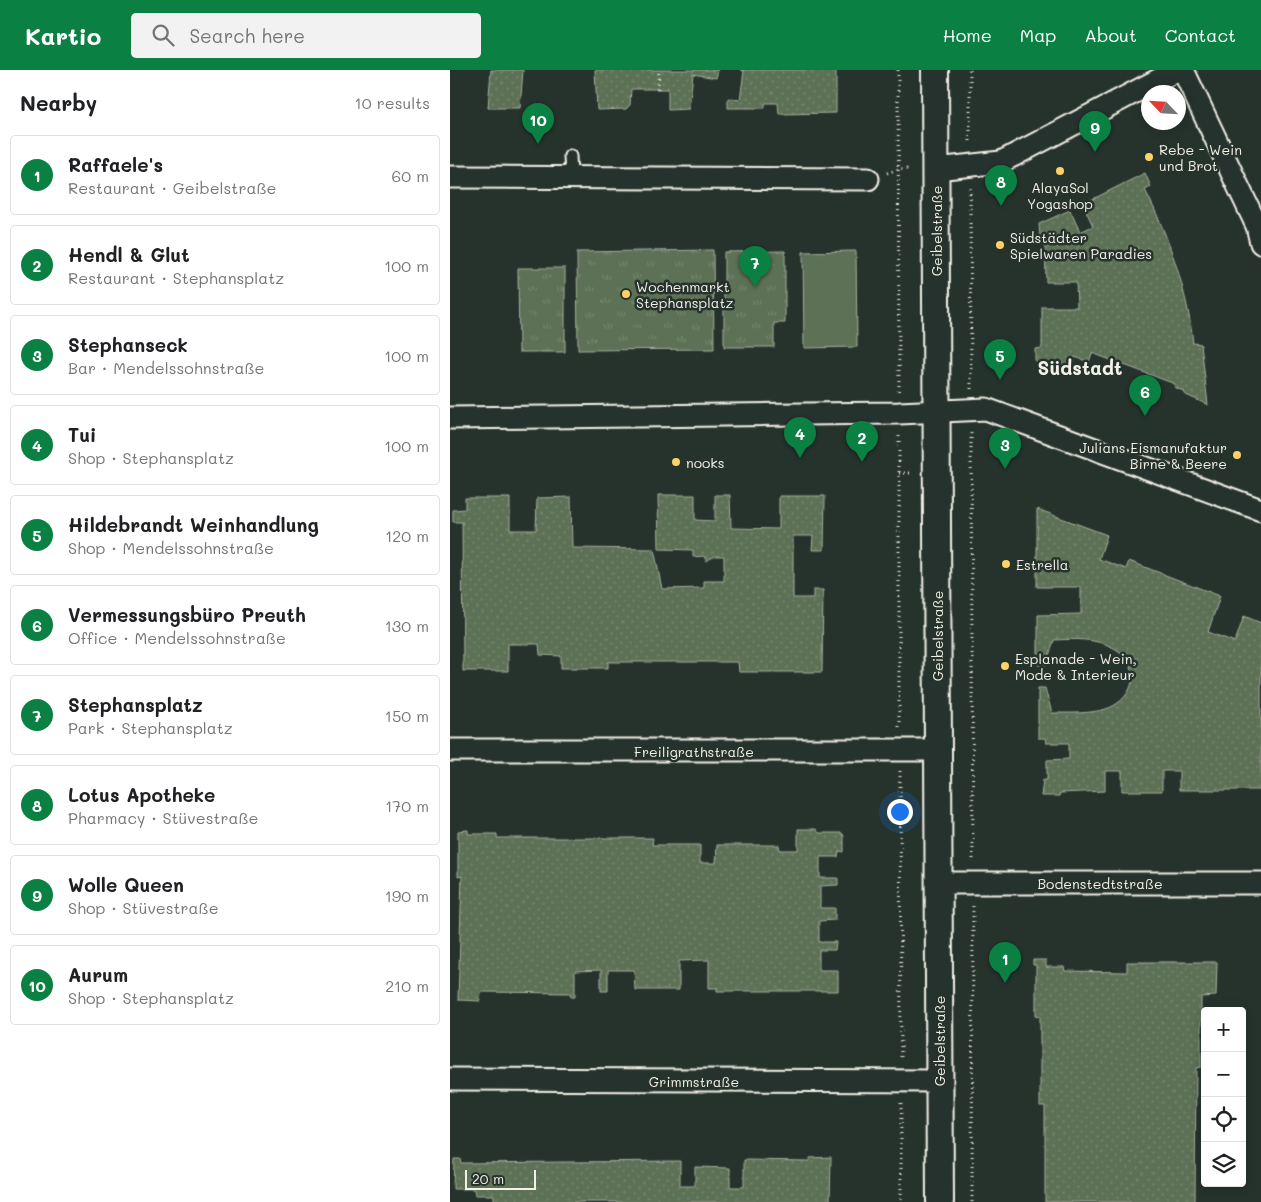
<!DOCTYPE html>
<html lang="en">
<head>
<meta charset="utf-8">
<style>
  :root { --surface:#fff; --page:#f2f2f2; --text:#202124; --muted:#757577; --line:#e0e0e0; --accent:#0b8043 }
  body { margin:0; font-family:Mali,sans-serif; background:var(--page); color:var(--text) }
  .controls { position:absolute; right:15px; bottom:15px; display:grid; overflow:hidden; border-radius:5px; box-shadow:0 2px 12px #0003 }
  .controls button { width:45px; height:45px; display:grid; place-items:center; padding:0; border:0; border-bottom:1px solid var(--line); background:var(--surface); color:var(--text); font:25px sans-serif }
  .compass { position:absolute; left:691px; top:15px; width:45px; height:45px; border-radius:50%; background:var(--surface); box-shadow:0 2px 12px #0003; rotate:295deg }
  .scale { position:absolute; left:15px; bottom:12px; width:71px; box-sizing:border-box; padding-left:5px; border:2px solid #f4f1e8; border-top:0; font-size:14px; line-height:18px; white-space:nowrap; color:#f4f1e8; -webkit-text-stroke:4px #26332d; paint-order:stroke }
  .you { position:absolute; left:449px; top:741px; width:18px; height:18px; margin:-12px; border:4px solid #fff; border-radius:50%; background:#1a73e8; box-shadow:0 0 0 8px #1a73e833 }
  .badge { display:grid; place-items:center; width:32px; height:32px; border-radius:50%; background:var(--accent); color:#fff; font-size:16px; font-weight:700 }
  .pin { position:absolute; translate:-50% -41px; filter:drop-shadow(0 1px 2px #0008) }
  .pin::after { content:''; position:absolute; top:26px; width:18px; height:15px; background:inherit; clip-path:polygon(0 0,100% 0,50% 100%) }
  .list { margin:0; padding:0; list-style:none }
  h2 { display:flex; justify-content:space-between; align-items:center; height:65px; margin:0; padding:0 20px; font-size:21px }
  h2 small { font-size:16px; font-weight:400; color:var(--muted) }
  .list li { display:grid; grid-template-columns:32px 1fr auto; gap:15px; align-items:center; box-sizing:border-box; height:80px; margin:0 10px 10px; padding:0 10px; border:1px solid var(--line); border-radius:5px }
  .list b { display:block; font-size:19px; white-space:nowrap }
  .list p { margin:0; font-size:16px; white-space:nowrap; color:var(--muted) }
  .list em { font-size:16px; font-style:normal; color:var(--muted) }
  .icon { flex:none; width:28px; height:28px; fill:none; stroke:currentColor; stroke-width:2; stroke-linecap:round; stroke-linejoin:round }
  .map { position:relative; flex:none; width:811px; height:1132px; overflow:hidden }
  header { display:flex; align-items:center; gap:30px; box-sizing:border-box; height:70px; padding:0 25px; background:var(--accent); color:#fff }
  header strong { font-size:24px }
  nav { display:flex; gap:28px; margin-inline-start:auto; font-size:18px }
  .search { width:350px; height:45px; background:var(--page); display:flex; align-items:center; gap:12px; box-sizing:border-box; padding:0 18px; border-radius:5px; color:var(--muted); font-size:19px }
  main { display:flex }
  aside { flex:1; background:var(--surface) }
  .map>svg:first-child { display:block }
</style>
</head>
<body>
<header>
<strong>Kartio</strong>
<div class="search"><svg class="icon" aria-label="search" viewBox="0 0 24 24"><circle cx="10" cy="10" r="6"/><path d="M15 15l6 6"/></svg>Search here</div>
<nav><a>Home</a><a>Map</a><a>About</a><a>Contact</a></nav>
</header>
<main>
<aside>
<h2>Nearby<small>10 results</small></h2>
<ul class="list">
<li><span class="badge">1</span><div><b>Raffaele's</b><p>Restaurant · Geibelstraße</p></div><em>60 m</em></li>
<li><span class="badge">2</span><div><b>Hendl &amp; Glut</b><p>Restaurant · Stephansplatz</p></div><em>100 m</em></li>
<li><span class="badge">3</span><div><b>Stephanseck</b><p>Bar · Mendelssohnstraße</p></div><em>100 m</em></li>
<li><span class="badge">4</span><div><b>Tui</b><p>Shop · Stephansplatz</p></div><em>100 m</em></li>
<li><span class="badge">5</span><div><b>Hildebrandt Weinhandlung</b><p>Shop · Mendelssohnstraße</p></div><em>120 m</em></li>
<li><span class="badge">6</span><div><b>Vermessungsbüro Preuth</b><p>Office · Mendelssohnstraße</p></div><em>130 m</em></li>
<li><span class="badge">7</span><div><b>Stephansplatz</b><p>Park · Stephansplatz</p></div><em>150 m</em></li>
<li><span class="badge">8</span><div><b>Lotus Apotheke</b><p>Pharmacy · Stüvestraße</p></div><em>170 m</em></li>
<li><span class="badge">9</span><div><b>Wolle Queen</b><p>Shop · Stüvestraße</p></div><em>190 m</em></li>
<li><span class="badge">10</span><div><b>Aurum</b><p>Shop · Stephansplatz</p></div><em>210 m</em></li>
</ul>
</aside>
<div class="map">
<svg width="811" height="1132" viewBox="0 0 811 1132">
  <defs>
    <pattern id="grass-tufts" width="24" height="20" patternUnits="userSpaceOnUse" patternTransform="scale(1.25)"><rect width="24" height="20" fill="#5c7155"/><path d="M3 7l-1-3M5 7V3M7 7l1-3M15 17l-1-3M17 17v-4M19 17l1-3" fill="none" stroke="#74866d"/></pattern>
    <pattern id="garden-dots" width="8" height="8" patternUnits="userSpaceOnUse" patternTransform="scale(1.25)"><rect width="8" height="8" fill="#5c7155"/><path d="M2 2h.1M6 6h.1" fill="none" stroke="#74866d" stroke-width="1.8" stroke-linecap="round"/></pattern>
  </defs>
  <rect width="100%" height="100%" fill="#26332d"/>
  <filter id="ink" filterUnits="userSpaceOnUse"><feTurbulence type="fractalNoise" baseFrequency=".02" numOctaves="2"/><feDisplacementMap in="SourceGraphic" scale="10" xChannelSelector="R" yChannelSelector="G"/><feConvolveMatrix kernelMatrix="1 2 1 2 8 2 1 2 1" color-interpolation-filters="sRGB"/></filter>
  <g filter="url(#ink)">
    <path fill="url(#grass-tufts)" stroke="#a8b19e" d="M 263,180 L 264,279 L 128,280 L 127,182 Z
      M 335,181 L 335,253 L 324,253 L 324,277 L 274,277 L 274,182 Z
      M 68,198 L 115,198 L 115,282 L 69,282 Z"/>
    <path fill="url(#garden-dots)" stroke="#a8b19e" d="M 41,0 L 73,0 L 70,38 L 38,38 Z
      M 145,0 L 268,0 L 266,8 L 243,4 L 239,39 L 218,40 L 218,19 L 181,19 L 180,35 L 176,39 L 147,40 Z
      M 291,0 L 386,0 L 386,43 L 329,44 L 328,33 L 315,33 L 315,38 L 278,38 L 278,28 L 290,30 L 294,1 Z
      M 695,103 L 701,117 L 695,120 C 718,164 738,223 743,273 L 751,274 L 758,335 L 734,324 L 733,321 L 724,317 L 725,314 L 642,283 L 639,292 L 625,287 L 620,304 L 585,291 L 585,279 L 592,278 L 592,237 L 627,237 L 626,212 L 596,212 L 595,167 L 590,167 L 589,154 L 620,140 L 630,162 L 643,156 L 633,134 Z
      M 208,425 L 245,425 L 245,450 L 265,451 L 265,425 L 280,425 L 281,458 L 329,459 L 329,426 L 375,426 L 374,480 L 362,480 L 363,466 L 343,466 L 343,528 L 363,528 L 363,520 L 373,520 L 372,602 L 289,602 L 288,592 L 158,592 L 158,598 L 111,598 L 111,586 L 90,585 L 89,574 L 58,574 L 58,601 L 13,601 L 12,452 L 3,452 L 3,440 L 15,439 L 15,428 L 60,428 L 60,460 L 86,460 L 87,428 L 121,427 L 122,478 L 204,479 L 212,519 L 254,518 L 254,511 L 274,511 L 274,486 L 265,486 L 256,491 L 254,486 L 243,487 L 243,480 L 209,479 Z
      M 587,439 L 657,465 L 649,489 L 676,499 L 679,491 L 770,526 L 758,562 L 785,572 L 794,546 L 811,553 L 811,720 L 729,720 L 729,701 L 712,701 L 712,721 L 672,721 L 672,701 L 655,701 L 655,721 L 610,723 L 609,726 L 591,726 L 593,710 L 597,710 L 597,690 L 619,689 L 619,673 L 596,673 L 595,668 L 588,668 L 588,618 L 595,618 L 602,643 C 620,643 639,644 656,639 C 686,629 693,594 664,578 C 645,568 625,569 604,570 L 596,595 L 588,595 L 588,545 L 631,544 L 631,517 L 587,517 Z
      M 348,759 L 366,759 L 369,763 L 392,763 L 394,766 L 394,782 L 389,781 L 388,787 L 370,787 L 370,808 L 388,808 L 388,815 L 370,816 L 370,838 L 385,838 L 385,850 L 369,851 L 369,872 L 386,872 L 385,880 L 369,880 L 369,900 L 388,900 L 388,921 L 267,921 L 267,918 L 259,918 L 259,890 L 229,891 L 229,920 L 185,920 L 184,900 L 158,900 L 158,921 L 151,921 L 151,900 L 125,901 L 125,927 L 121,927 L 120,923 L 31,922 L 30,931 L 8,930 L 12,806 L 8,807 L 8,761 L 18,760 L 18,764 L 47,764 L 47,768 L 203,768 L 202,775 L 250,775 L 250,793 L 266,793 L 267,775 L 329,775 L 330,780 L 348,780 Z
      M 583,890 L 596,890 L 596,897 L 614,897 L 615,901 L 677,902 L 677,892 L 767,892 L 766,926 L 751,927 L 751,997 L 746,998 L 745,1132 L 595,1132 L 595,1036 L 590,1036 L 590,946 L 586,945 L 586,895 L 583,895 Z
      M 381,1087 L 380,1132 L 44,1132 L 44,1125 L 25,1125 L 24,1119 L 3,1119 L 4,1089 L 10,1089 L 11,1093 L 230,1091 L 230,1116 L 245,1116 L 245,1097 L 280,1098 L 280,1117 L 294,1117 L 294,1090 L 359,1091 L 360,1088 Z"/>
    <path fill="#5c7155" stroke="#a8b19e" d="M 406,181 L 407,277 L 354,278 L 353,182 Z"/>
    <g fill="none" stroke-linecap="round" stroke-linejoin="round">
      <g stroke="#f4f1e8" stroke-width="15">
        <path id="service" d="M 120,86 L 121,106"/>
      </g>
      <g stroke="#f4f1e8" stroke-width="25">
        <path id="minor" d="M 733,0 L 807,156 L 811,173
          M 486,99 L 551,92 L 727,0
          M 0,107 L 418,109
          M 0,348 L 449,343 L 536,339 L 811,440
          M 0,680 L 488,680
          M 488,813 L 811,813
          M 0,1009 L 489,1011"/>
      </g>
      <g stroke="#f4f1e8" stroke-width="30">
        <path id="tertiary" d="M 485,0 L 490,1132"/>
      </g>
      <path stroke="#f4f1e8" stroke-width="3" stroke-dasharray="1 4" stroke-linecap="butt" d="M 448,0 L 449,322
        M 520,0 L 520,74
        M 208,19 L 209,0
        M 437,103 L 449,99 L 460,99
        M 520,118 L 521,319
        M 521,363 L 523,791
        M 449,366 L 449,659
        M 449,403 L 464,403
        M 450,701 L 451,989
        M 451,1033 L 451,1132
        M 522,1132 L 523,835"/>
      <use href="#service" stroke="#26332d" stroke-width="11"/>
      <use href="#minor" stroke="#26332d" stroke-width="21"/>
      <use href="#tertiary" stroke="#26332d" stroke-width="26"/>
    </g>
  </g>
  <g fill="#ffd166" stroke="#26332d" stroke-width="2">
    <circle cx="699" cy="87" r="5"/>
    <circle cx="610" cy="101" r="5"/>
    <circle cx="550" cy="175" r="5"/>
    <circle cx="176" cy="224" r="5"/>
    <circle cx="787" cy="385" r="5"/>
    <circle cx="226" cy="392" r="5"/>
    <circle cx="556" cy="494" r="5"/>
    <circle cx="555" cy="596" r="5"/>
  </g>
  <g text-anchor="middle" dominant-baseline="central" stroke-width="5" stroke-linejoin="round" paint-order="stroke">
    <g font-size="14" fill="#f4f1e8" stroke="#26332d" text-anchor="start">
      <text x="709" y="79">Rebe - Wein<tspan x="709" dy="16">und Brot</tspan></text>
      <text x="610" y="117" text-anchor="middle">AlayaSol<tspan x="610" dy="16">Yogashop</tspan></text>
      <text x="560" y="167">Südstädter<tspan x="560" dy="16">Spielwaren Paradies</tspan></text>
      <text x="186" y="216">Wochenmarkt<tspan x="186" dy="16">Stephansplatz</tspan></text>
      <text x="777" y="377" text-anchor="end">Julians Eismanufaktur<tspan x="777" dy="16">Birne &amp; Beere</tspan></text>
      <text x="236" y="392">nooks</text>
      <text x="566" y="494">Estrella</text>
      <text x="565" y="588">Esplanade - Wein,<tspan x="565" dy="16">Mode &amp; Interieur</tspan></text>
    </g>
    <g font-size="14" fill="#f4f1e8" stroke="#26332d">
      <text transform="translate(486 161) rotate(-90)">Geibelstraße</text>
      <text transform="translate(487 566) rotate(-90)">Geibelstraße</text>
      <text x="244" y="681">Freiligrathstraße</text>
      <text x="650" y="813">Bodenstedtstraße</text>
      <text transform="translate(489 971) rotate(-90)">Geibelstraße</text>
      <text x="244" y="1011">Grimmstraße</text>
    </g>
    <g font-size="19" font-weight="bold" fill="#f4f1e8" stroke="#26332d">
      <text x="630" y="297">Südstadt</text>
    </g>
  </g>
</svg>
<div class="controls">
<button>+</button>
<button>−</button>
<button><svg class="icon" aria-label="locate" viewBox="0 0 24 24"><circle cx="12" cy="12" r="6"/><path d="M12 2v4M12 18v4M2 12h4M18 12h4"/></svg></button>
<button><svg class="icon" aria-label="layers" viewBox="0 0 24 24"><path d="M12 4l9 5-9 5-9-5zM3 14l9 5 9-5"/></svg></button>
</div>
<svg class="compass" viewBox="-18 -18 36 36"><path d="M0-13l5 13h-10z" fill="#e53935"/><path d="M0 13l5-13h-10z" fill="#757577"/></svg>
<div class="scale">20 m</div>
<div class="you"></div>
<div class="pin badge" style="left:555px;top:913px">1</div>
<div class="pin badge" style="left:412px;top:392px">2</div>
<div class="pin badge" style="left:555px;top:399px">3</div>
<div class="pin badge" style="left:350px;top:388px">4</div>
<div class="pin badge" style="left:550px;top:310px">5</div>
<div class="pin badge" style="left:695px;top:346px">6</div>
<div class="pin badge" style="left:305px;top:217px">7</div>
<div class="pin badge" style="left:551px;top:136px">8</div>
<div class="pin badge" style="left:645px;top:82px">9</div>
<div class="pin badge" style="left:88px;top:74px">10</div>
</div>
</main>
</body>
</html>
